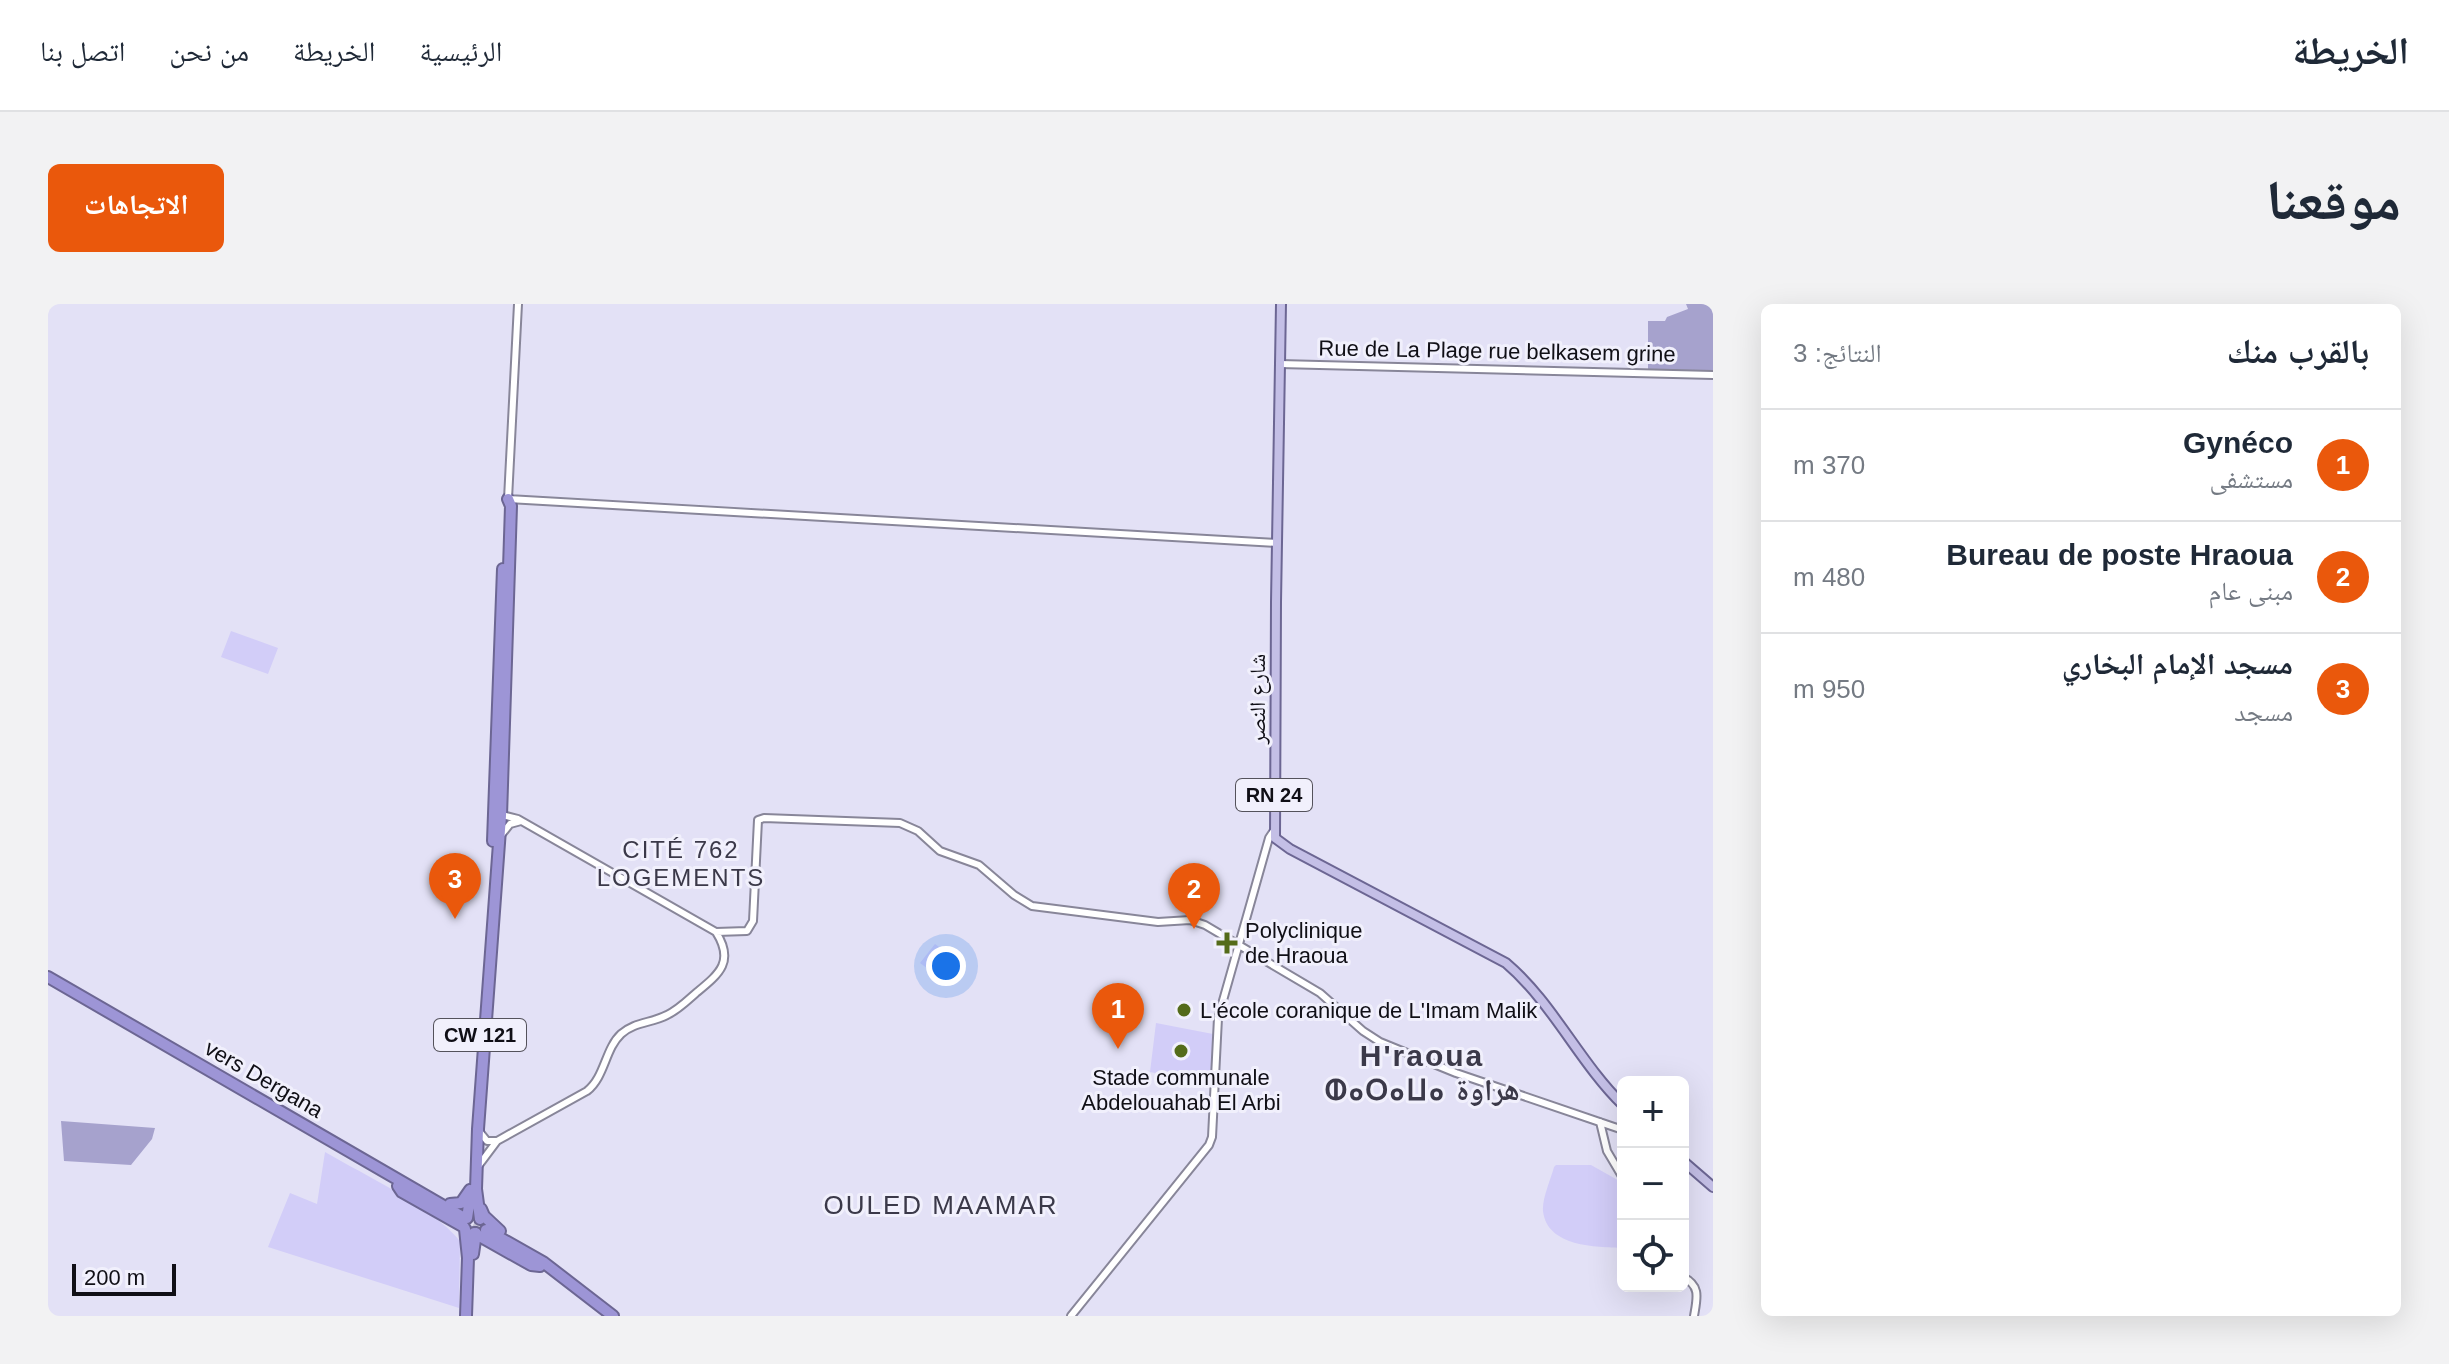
<!DOCTYPE html>
<html lang="ar">
<head>
<meta charset="utf-8">
<style>
  :root { --surface:#fff; --page:#f2f2f3; --text:#1f2937; --muted:#747a83; --line:#e0e1e3; --accent:#ea580c }
  body { margin:0; font-family:Helvetica,"Noto Naskh Arabic","Noto Sans Tifinagh",sans-serif; background:var(--page); color:var(--text); direction:rtl }
  .controls { position:absolute; right:24px; bottom:24px; display:grid; overflow:hidden; border-radius:12px; box-shadow:0 8px 32px #0002 }
  .controls button { width:72px; height:72px; display:grid; place-items:center; padding:0; border:0; border-bottom:2px solid var(--line); background:var(--surface); color:var(--text); font:40px sans-serif }
  .scale { position:absolute; left:24px; bottom:20px; width:104px; box-sizing:border-box; padding-left:8px; border:4px solid #100f16; border-top:0; font-size:22px; line-height:28px; white-space:nowrap; color:#100f16; -webkit-text-stroke:6px #f1f0fc; paint-order:stroke }
  .you { position:absolute; left:898px; top:662px; width:28px; height:28px; margin:-20px; border:6px solid #fff; border-radius:50%; background:#1a73e8; box-shadow:0 0 0 12px #1a73e833 }
  .badge { display:grid; place-items:center; width:52px; height:52px; border-radius:50%; background:var(--accent); color:#fff; font-size:26px; font-weight:700 }
  .pin { position:absolute; translate:-50% -66px; filter:drop-shadow(0 2px 4px #0008) }
  .pin::after { content:''; position:absolute; top:42px; width:28px; height:24px; background:inherit; clip-path:polygon(0 0,100% 0,50% 100%) }
  .list { margin:0; padding:0; list-style:none }
  h2 { display:flex; justify-content:space-between; align-items:center; height:104px; margin:0; padding:0 32px; font-size:34px }
  h2 small { font-size:26px; font-weight:400; color:var(--muted) }
  .list li { display:grid; grid-template-columns:52px 1fr auto; gap:24px; align-items:center; box-sizing:border-box; height:112px; padding:0 32px; border-top:2px solid var(--line) }
  .list b { display:block; font-size:30px; white-space:nowrap }
  .list p { margin:0; font-size:26px; white-space:nowrap; color:var(--muted) }
  .list em { font-size:26px; font-style:normal; color:var(--muted) }
  .icon { flex:none; width:44px; height:44px; fill:none; stroke:currentColor; stroke-width:2; stroke-linecap:round; stroke-linejoin:round }
  .map { position:relative; flex:none; width:1665px; height:1012px; overflow:hidden; direction:ltr; border-radius:12px }
  header { display:flex; align-items:center; gap:48px; box-sizing:border-box; height:112px; padding:0 40px; background:var(--surface); border-bottom:2px solid var(--line) }
  header strong { font-size:38px }
  nav { display:flex; gap:44px; margin-inline-start:auto; font-size:28px }
  .intro { display:flex; align-items:center; justify-content:space-between; box-sizing:border-box; height:192px; padding:0 48px }
  h1 { margin:0; font-size:56px }
  .button { padding:20px 36px; border-radius:12px; background:var(--accent); color:#fff; font-size:28px; font-weight:700 }
  main { display:flex; gap:48px; padding:0 48px }
  aside { flex:1; background:var(--surface); border-radius:12px; box-shadow:0 8px 32px #0002 }
  .map>svg:first-child { display:block }
</style>
</head>
<body>
<header>
<strong>الخريطة</strong>
<nav><a>الرئيسية</a><a>الخريطة</a><a>من نحن</a><a>اتصل بنا</a></nav>
</header>
<div class="intro"><h1>موقعنا</h1><a class="button">الاتجاهات</a></div>
<main>
<aside>
<h2>بالقرب منك<small>النتائج: 3</small></h2>
<ul class="list">
<li><span class="badge">1</span><div><b>Gynéco</b><p>مستشفى</p></div><em>370 m</em></li>
<li><span class="badge">2</span><div><b>Bureau de poste Hraoua</b><p>مبنى عام</p></div><em>480 m</em></li>
<li><span class="badge">3</span><div><b>مسجد الإمام البخاري</b><p>مسجد</p></div><em>950 m</em></li>
</ul>
</aside>
<div class="map">
<svg width="1665" height="1012" viewBox="0 0 1665 1012">
  <rect width="100%" height="100%" fill="#e3e1f6"/>
  <path fill="#d2cdf8" d="M 183,327 L 230,344 L 220,370 L 173,353 Z
    M 887,640 L 898,648 L 883,667 L 872,659 Z
    M 1108,719 L 1165,730 L 1162,780 L 1102,768 Z
    M 277,848 C 318,872 383,902 412,937 L 411,1004 L 220,943 L 242,889 L 269,900 Z
    M 1508,861 L 1543,861 L 1575,879 L 1575,944 C 1548,943 1499,943 1495,907 C 1494,894 1503,875 1506,863 Z"/>
  <path fill="#a6a2cd" d="M 1638,0 L 1665,0 L 1665,69 L 1600,66 L 1600,17 L 1617,17 L 1619,13 L 1640,5 Z
    M 13,817 L 107,824 L 104,835 L 83,861 L 16,857 Z"/>
  <g fill="none" stroke-linecap="round" stroke-linejoin="round">
    <path stroke="#c3c2d4" stroke-width="10" stroke-dasharray="10 5" stroke-linecap="butt" d="M 413,912 L 438,926"/>
    <g stroke="#888699" stroke-width="10">
      <path id="secondary" d="M 470,0 L 460,195 L 1229,239
        M 1232,60 L 1665,71
        M 454,530 L 462,520 L 473,517
        M 668,628 L 699,627 L 705,617 L 710,516 L 716,514 L 852,519 L 870,527 L 892,547 L 931,561 L 966,591 L 984,602 L 1110,618 L 1142,616 L 1157,621 L 1272,689 L 1315,727 L 1332,738 L 1408,769 L 1575,826
        M 1552,818 L 1559,847 L 1575,874
        M 449,837 L 539,787 C 557,773 557,745 573,730 C 586,718 604,719 619,711 C 630,706 639,697 648,689 C 671,670 687,658 668,628 L 470,515 L 450,510
        M 431,861 L 449,837 L 439,837 L 431,827
        M 1635,973 C 1653,982 1649,994 1646,1012
        M 1023,1012 L 1161,841 L 1164,833 L 1170,714 L 1221,534 L 1225,528"/>
    </g>
    <g stroke="#6c6693" stroke-width="12">
      <path id="primary" d="M 1233,0 L 1228,298 L 1227,534 L 1242,545 L 1458,659 C 1505,699 1531,758 1575,801
        M 1635,857 L 1665,883"/>
    </g>
    <g stroke="#6c6693" stroke-width="14">
      <path id="highway" d="M 445,537 L 455,265
        M 0,673 L 413,912
        M 350,882 L 354,888 L 416,923
        M 402,900 L 413,899 L 422,886
        M 433,905 L 436,912 L 452,927
        M 419,914 L 423,888
        M 432,915 L 428,885 L 430,825 L 453,512 L 463,202 L 460,195
        M 417,925 L 420,954 L 418,1012
        M 438,926 L 495,958 L 565,1012
        M 426,929 L 483,961 L 492,962
        M 425,950 L 428,929"/>
    </g>
    <use href="#secondary" stroke="#fff" stroke-width="6"/>
    <use href="#primary" stroke="#c4bfe6" stroke-width="8"/>
    <use href="#highway" stroke="#9d95d6" stroke-width="10"/>
  </g>
  <g fill="#546b1a" stroke="#f1f0fc" stroke-width="3">
    <path d="M1175 627h8v8h8v8h-8v8h-8v-8h-8v-8h8z"/>
    <circle cx="1136" cy="706" r="8"/>
    <circle cx="1133" cy="747" r="8"/>
  </g>
  <g text-anchor="middle" dominant-baseline="central" stroke-width="6" stroke-linejoin="round" paint-order="stroke">
    <g fill="#f1f0fc" stroke="#54525b" stroke-width="2">
      <rect x="1188" y="475" width="76" height="32" rx="6"/>
      <rect x="386" y="715" width="92" height="32" rx="6"/>
    </g>
    <g font-size="20" font-weight="bold" fill="#100f16">
      <text x="1226" y="491">RN 24</text>
      <text x="432" y="731">CW 121</text>
    </g>
    <g font-size="22" fill="#100f16" stroke="#f1f0fc">
      <text transform="translate(1449 47) rotate(1)">Rue de La Plage rue belkasem grine</text>
      <text transform="translate(1209 395) rotate(-90)">شارع النصر</text>
      <text transform="translate(216 775) rotate(30)">vers Dergana</text>
    </g>
    <g font-size="22" fill="#100f16" stroke="#f1f0fc" text-anchor="start">
      <text x="1197" y="626">Polyclinique<tspan x="1197" dy="25">de Hraoua</tspan></text>
      <text x="1152" y="706">L'école coranique de L'Imam Malik</text>
      <text x="1133" y="773" text-anchor="middle">Stade communale<tspan x="1133" dy="25">Abdelouahab El Arbi</tspan></text>
    </g>
    <g font-size="24" letter-spacing="2" fill="#3b3949" stroke="#f1f0fc">
      <text x="633" y="545">CITÉ 762<tspan x="633" dy="28">LOGEMENTS</tspan></text>
    </g>
    <g font-size="26" letter-spacing="2" fill="#3b3949" stroke="#f1f0fc">
      <text x="893" y="901">OULED MAAMAR</text>
    </g>
    <g font-size="30" font-weight="bold" letter-spacing="2" fill="#3b3949" stroke="#f1f0fc">
      <text x="1374" y="751">H'raoua<tspan x="1374" dy="34">ⵀⴰⵔⴰⵡⴰ هراوة</tspan></text>
    </g>
  </g>
</svg>
<div class="controls">
<button>+</button>
<button>−</button>
<button><svg class="icon" aria-label="locate" viewBox="0 0 24 24"><circle cx="12" cy="12" r="6"/><path d="M12 2v4M12 18v4M2 12h4M18 12h4"/></svg></button>
</div>
<div class="scale">200 m</div>
<div class="you"></div>
<div class="pin badge" style="left:1070px;top:745px">1</div>
<div class="pin badge" style="left:1146px;top:625px">2</div>
<div class="pin badge" style="left:407px;top:615px">3</div>
</div>
</main>
</body>
</html>
